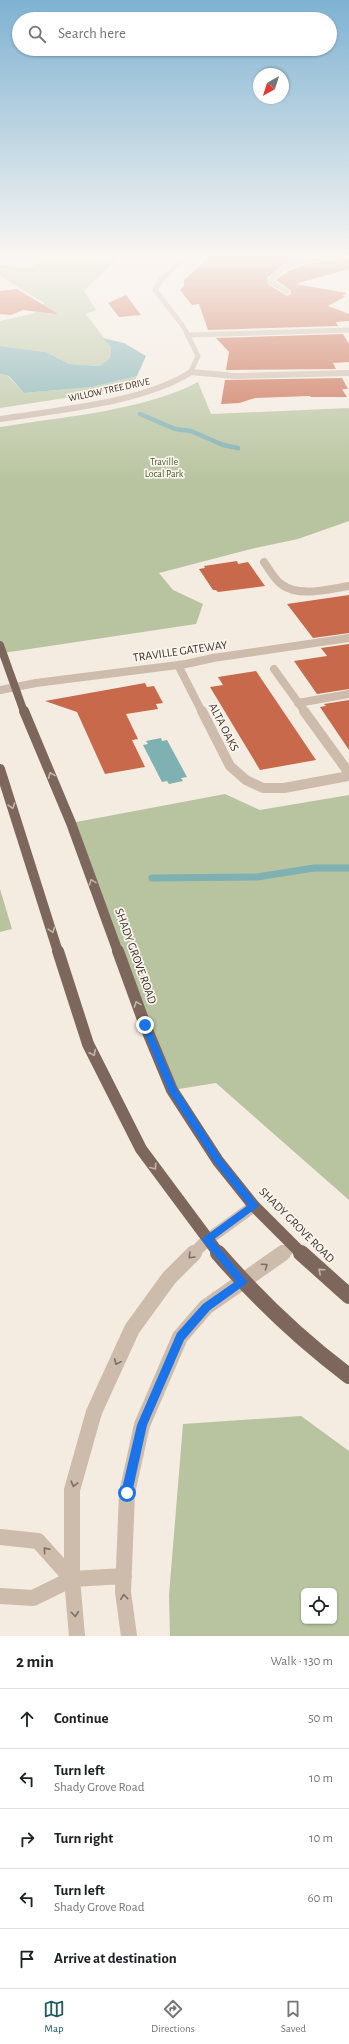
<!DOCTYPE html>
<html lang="en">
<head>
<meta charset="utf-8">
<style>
  :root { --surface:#fff; --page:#f2f2f2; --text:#202124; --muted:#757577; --line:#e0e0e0; --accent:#1f5a5e }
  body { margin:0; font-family:"Alegreya Sans",sans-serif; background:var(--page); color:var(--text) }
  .controls { position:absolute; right:12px; bottom:12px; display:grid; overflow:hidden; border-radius:6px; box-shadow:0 1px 3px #0004 }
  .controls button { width:36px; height:36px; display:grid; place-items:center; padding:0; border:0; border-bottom:1px solid var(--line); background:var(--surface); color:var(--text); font:20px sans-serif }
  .compass { position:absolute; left:253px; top:68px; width:36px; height:36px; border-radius:50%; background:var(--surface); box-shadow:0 1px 3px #0004; rotate:219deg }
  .stop { position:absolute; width:12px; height:12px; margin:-9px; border:3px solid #1a73e8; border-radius:50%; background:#fff }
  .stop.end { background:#1a73e8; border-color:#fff; box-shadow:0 1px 4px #0008 }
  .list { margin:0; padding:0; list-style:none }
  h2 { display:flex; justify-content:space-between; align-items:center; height:52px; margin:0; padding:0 16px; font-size:17px }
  h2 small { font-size:13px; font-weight:400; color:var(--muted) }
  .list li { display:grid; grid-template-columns:26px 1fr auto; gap:12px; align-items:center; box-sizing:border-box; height:60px; padding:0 16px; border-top:1px solid var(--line) }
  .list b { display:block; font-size:15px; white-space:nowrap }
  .list p { margin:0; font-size:13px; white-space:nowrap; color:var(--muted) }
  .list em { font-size:13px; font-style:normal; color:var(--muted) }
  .icon { flex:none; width:22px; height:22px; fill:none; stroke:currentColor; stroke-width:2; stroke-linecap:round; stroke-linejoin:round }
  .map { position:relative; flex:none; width:349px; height:1636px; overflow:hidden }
  .search { position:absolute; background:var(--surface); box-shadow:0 1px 3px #0004; left:12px; right:12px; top:12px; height:44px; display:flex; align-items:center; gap:10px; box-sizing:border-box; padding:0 14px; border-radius:22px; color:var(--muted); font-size:15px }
  .sheet { height:352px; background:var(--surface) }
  nav { display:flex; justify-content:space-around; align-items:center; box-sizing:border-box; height:56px; border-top:1px solid var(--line); background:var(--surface); font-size:11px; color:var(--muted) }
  nav a { display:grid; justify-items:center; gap:2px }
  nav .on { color:var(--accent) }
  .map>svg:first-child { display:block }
</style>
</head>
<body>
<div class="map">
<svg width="349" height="1636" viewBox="0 0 349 1636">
  <rect width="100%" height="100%" fill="#f4ebe1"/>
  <path fill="#b8c4a0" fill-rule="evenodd" d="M 61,254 L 122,254 L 84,291 L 96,310 L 86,314 L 111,347 L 110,358 L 99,366 L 70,364 L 46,352 L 0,346 L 0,321 L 35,313 L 44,303 L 0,276 L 0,265 L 27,268 Z
    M 0,374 L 8,376 L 24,393 L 92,387 L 137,376 L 131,386 L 72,397 L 0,408 Z
    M 198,382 L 211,414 L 349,408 L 349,521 L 298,539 L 251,549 L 159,573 L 173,590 L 203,604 L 196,624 L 3,653 L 0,645 L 0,427 C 60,417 144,411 198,382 Z
    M 225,794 L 260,810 L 349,795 L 349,1200 L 216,1083 L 172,1090 L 71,823 Z
    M 0,889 L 12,929 L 0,932 Z
    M 301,1416 L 349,1451 L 349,1636 L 170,1636 L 169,1595 L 183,1424 ZM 304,1591 L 334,1591 L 334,1621 L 304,1621 Z"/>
  <path fill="#7fb0b2" d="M 103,338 L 124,343 L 146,356 L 137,376 L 92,387 L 24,393 L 9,376 L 0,374 L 0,346 L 46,352 L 70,364 L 99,366 L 110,358 L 111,347 Z
    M 161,738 L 162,741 L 167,740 L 187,777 L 181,778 L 183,781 L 169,784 L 167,781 L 162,782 L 143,745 L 148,744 L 146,741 Z"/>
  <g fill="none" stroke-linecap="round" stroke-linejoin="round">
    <path stroke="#7fb0b2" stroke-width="4.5" d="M 140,414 L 175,429 L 191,431 L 223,445 L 238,448"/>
    <path stroke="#7fb0b2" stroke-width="7" d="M 152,878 L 257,877 L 314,868 L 349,868"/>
  </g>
  <path fill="#c8694b" d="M 217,254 L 322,254 L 305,257 L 284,264 L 267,278 L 268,284 L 287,296 L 291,294 L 290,290 L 276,280 L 288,271 L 307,264 L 349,258 L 349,269 L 295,284 L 347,293 L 342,296 L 346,296 L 328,306 L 349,314 L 349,321 L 336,322 L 338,326 L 208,330 L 199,304 L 192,305 L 180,290 L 184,286 L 184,280 L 210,256 Z
    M 17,289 L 58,314 L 23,310 L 11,315 L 0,314 L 0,291 Z
    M 126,295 L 141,315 L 119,317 L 108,303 Z
    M 343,334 L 349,344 L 349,362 L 333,363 L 336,369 L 226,370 L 229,352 L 216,338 Z
    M 342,378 L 348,389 L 342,389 L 347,397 L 311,397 L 310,396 L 255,398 L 239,403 L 221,404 L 225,380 Z
    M 237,561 L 238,564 L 248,562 L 265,586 L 218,592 L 216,590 L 213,590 L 199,569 L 205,568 L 204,566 Z
    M 349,595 L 349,633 L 313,638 L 287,604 Z
    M 349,644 L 349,689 L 317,694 L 294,661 L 327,656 L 321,648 Z
    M 256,671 L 316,760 L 260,770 L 210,687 L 223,685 L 218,677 Z
    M 145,683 L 147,687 L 154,686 L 163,703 L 156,704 L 158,709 L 126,714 L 138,739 L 132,740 L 145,767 L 105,774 L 77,712 L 45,701 Z
    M 349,700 L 349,750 L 320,707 L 326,706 L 324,704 Z"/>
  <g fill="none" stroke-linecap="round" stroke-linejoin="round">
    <path stroke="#cdbbac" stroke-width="5" d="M 189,254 L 161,280 L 155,290 L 183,326 L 198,356 L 190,373
      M 287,292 L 270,281 C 286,258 324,258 349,254
      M 190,335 L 349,330
      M 191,372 L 199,373"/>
    <path stroke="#cdbbac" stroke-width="6" d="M 191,372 L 235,376 L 349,373
      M 0,419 C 57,410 143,403 191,372"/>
    <path stroke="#cdbbac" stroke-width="8" d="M 264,562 C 269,569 274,579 281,584 C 299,598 329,589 349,586
      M 178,665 L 202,712
      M 274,669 L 305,712
      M 0,690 L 36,683 L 186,664 L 213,658 L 349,638
      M 298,703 L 349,694"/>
    <path stroke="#cdbbac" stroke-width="10" d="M 202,711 L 230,766 L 246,780 L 263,788 L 284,788 L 349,776
      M 304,711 L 349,773"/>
    <path stroke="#cdbbac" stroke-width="12" d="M 193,1254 L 207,1240 L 254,1206
      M 281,1254 L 293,1246"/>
    <path stroke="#cdbbac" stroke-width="16" d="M 0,1537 L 38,1541 L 72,1579
      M 0,1596 L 33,1598 L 72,1579 L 124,1576
      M 77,1636 L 72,1579 L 72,1490 L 94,1412 L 132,1329 L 169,1278 L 194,1253
      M 129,1636 L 123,1592 L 127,1493 L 142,1425 L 180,1337 L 206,1307 L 283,1253"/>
    <path stroke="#7d675c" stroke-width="8" d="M 0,645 L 24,712"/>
    <path stroke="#7d675c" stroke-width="10" d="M 24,711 L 71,823 L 118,952
      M 0,769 L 58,952"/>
    <path stroke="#7d675c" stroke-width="12" d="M 58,951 L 88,1044 L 141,1149 L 219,1254
      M 118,951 L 145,1025 L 172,1090 L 218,1161 L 254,1206 L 302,1254"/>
    <path stroke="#7d675c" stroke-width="16" d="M 218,1253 C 257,1298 301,1340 349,1376
      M 301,1253 L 349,1296"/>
  </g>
  <defs><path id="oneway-chevron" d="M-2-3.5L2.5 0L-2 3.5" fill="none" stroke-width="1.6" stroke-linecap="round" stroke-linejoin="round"/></defs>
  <g stroke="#c2b5ac">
    <use href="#oneway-chevron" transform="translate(51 775) rotate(-113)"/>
    <use href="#oneway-chevron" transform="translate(12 806) rotate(72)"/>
    <use href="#oneway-chevron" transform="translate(92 882) rotate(-110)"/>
    <use href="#oneway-chevron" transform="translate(52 930) rotate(72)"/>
    <use href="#oneway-chevron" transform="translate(137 1004) rotate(-110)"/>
    <use href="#oneway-chevron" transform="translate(93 1053) rotate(63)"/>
    <use href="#oneway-chevron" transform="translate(154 1167) rotate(54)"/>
    <use href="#oneway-chevron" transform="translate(321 1271) rotate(-138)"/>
  </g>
  <g stroke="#7d6f65">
    <use href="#oneway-chevron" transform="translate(191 1256) rotate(134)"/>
    <use href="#oneway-chevron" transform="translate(265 1266) rotate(-35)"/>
    <use href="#oneway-chevron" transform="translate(117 1362) rotate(114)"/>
    <use href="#oneway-chevron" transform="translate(74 1484) rotate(105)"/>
    <use href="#oneway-chevron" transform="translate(46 1550) rotate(-131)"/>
    <use href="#oneway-chevron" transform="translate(124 1597) rotate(-96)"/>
    <use href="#oneway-chevron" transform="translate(75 1614) rotate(85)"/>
  </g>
  <linearGradient id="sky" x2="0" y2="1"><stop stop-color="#7eb2d2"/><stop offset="0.53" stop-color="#faf6f2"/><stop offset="1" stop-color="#faf6f2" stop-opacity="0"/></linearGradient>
  <rect width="349" height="483" fill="url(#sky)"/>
  <path fill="#1a73e8" d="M 145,1022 L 149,1025 L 176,1088 L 221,1158 L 259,1206 L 213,1240 L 247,1281 L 246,1284 L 210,1310 L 184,1340 L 147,1425 L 132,1493 L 131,1496 L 127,1498 L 123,1496 L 121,1493 L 137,1425 L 177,1333 L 203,1304 L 236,1281 L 202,1240 L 204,1237 L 248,1205 L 215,1163 L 169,1092 L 141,1025 Z"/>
  <g text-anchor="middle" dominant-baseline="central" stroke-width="3.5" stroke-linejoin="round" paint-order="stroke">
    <g font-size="10" fill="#3b302b" stroke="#fbf5ee">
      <text transform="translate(109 390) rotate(-12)">WILLOW TREE DRIVE</text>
    </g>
    <g font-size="10" fill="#4a5a2e" stroke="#fbf5ee">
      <text x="164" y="462">Traville<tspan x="164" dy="12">Local Park</tspan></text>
    </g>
    <g font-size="12" fill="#3b302b" stroke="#fbf5ee">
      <text transform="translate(180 651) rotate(-8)">TRAVILLE GATEWAY</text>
      <text transform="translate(224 727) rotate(63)">ALTA OAKS</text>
      <text transform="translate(136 956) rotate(70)">SHADY GROVE ROAD</text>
      <text transform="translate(297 1225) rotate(45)">SHADY GROVE ROAD</text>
    </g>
  </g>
</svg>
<div class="controls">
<button><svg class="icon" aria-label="locate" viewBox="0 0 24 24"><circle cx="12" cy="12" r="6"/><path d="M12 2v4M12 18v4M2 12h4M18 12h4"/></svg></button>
</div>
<svg class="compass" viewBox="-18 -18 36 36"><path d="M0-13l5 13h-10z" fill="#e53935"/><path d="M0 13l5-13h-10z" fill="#757577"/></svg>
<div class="stop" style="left:127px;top:1493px"></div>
<div class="stop end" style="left:145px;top:1025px"></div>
<div class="search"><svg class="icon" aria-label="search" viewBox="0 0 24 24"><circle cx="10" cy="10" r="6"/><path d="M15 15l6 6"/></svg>Search here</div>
</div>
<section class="sheet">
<h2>2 min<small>Walk · 130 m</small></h2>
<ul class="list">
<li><svg class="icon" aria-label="ahead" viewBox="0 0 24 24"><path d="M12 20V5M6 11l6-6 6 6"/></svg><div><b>Continue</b></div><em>50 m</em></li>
<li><svg class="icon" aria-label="left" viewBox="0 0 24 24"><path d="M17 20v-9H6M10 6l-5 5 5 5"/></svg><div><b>Turn left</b><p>Shady Grove Road</p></div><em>10 m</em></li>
<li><svg class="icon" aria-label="right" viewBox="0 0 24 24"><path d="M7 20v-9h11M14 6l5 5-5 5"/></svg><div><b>Turn right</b></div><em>10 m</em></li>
<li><svg class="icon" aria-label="left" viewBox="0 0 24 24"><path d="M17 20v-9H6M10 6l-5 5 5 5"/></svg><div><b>Turn left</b><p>Shady Grove Road</p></div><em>60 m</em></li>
<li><svg class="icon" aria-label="arrive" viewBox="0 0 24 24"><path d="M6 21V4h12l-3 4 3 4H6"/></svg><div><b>Arrive at destination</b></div></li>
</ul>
</section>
<nav>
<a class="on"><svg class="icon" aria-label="map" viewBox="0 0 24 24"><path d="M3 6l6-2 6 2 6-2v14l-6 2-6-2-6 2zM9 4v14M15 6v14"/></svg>Map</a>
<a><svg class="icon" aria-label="directions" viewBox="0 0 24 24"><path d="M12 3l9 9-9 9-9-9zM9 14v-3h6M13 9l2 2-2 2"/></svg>Directions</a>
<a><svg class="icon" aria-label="saved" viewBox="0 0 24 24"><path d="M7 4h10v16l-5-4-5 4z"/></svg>Saved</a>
</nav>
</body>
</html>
